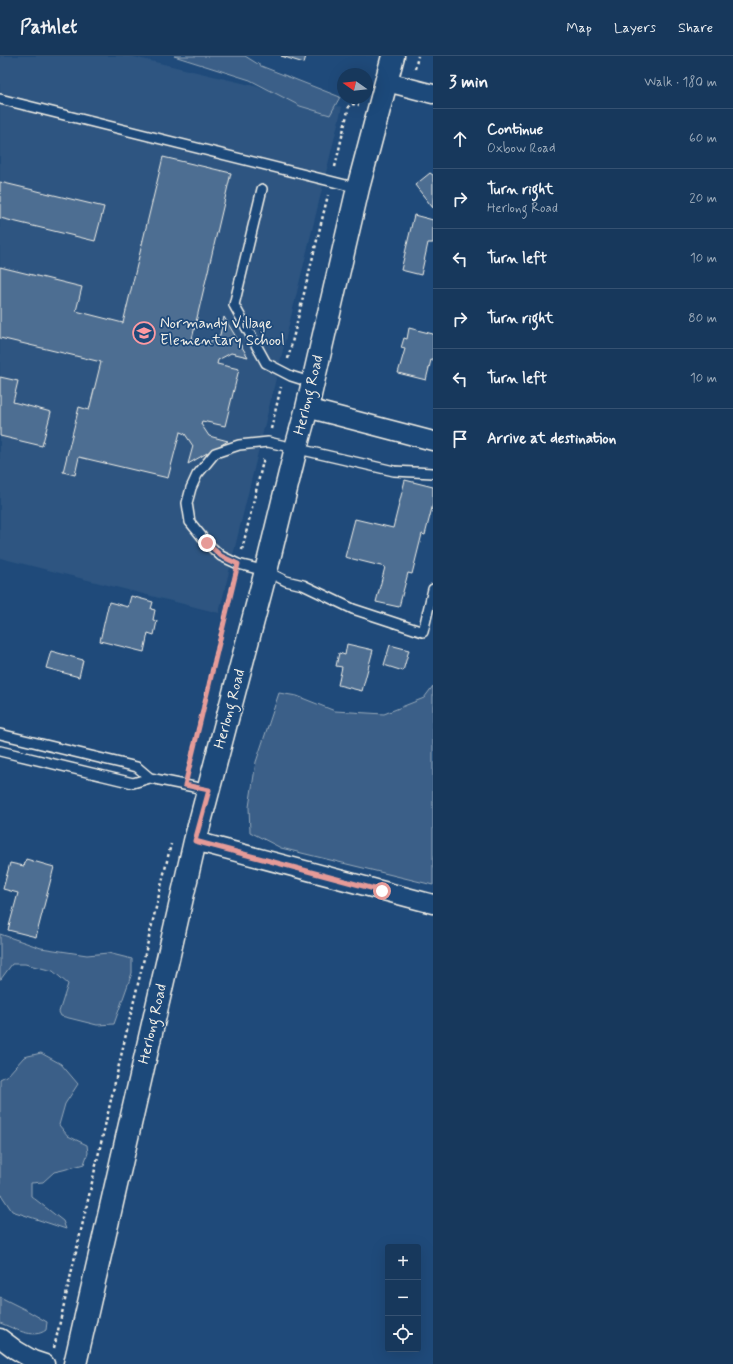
<!DOCTYPE html>
<html lang="en">
<head>
<meta charset="utf-8">
<style>
  :root { --surface:#17385c; --page:#203f62; --text:#f1f3f6; --muted:#9eacbb; --line:#365272 }
  body { margin:0; font-family:Mynerve,sans-serif; background:var(--page); color:var(--text) }
  .controls { position:absolute; right:12px; bottom:12px; display:grid; overflow:hidden; border-radius:4px; box-shadow:0 4px 16px #0002 }
  .controls button { width:36px; height:36px; display:grid; place-items:center; padding:0; border:0; border-bottom:1px solid var(--line); background:var(--surface); color:var(--text); font:20px sans-serif }
  .compass { position:absolute; left:337px; top:12px; width:36px; height:36px; border-radius:50%; background:var(--surface); box-shadow:0 4px 16px #0002; rotate:284deg }
  .stop { position:absolute; width:12px; height:12px; margin:-9px; border:3px solid #e69b98; border-radius:50%; background:#fff }
  .stop.end { background:#e69b98; border-color:#fff; box-shadow:0 1px 4px #0008 }
  .list { margin:0; padding:0; list-style:none }
  h2 { display:flex; justify-content:space-between; align-items:center; height:52px; margin:0; padding:0 16px; font-size:17px }
  h2 small { font-size:13px; font-weight:400; color:var(--muted) }
  .list li { display:grid; grid-template-columns:26px 1fr auto; gap:12px; align-items:center; box-sizing:border-box; height:60px; padding:0 16px; border-top:1px solid var(--line) }
  .list b { display:block; font-size:15px; white-space:nowrap }
  .list p { margin:0; font-size:13px; white-space:nowrap; color:var(--muted) }
  .list em { font-size:13px; font-style:normal; color:var(--muted) }
  .icon { flex:none; width:22px; height:22px; fill:none; stroke:currentColor; stroke-width:2; stroke-linecap:round; stroke-linejoin:round }
  .map { position:relative; flex:none; width:433px; height:1308px; overflow:hidden }
  header { display:flex; align-items:center; gap:24px; box-sizing:border-box; height:56px; padding:0 20px; background:var(--surface); border-bottom:1px solid var(--line) }
  header strong { font-size:19px }
  nav { display:flex; gap:22px; margin-inline-start:auto; font-size:14px }
  main { display:flex }
  aside { flex:1; background:var(--surface) }
  .map>svg:first-child { display:block }
</style>
</head>
<body>
<header>
<strong>Pathlet</strong>
<nav><a>Map</a><a>Layers</a><a>Share</a></nav>
</header>
<main>
<div class="map">
<svg width="433" height="1308" viewBox="0 0 433 1308">
  <rect width="100%" height="100%" fill="#1f4a7a"/>
  <filter id="ink" filterUnits="userSpaceOnUse"><feTurbulence type="fractalNoise" baseFrequency=".025" numOctaves="2"/><feDisplacementMap in="SourceGraphic" scale="8" xChannelSelector="R" yChannelSelector="G"/><feConvolveMatrix kernelMatrix="1 2 1 2 8 2 1 2 1" color-interpolation-filters="sRGB"/></filter>
  <g filter="url(#ink)">
    <path fill="#2d5581" d="M 0,0 L 130,0 L 342,51 L 219,557 L 0,502 Z"/>
    <path fill="#3a5f88" stroke="#97a8b8" d="M 174,0 L 245,0 L 261,10 L 340,41 L 330,59 L 300,50 L 250,24 Z
      M 433,630 L 433,829 L 281,792 L 250,776 L 249,751 L 256,706 L 279,637 L 297,640 L 335,655 L 384,658 L 424,642 Z
      M 0,878 L 41,892 L 87,899 L 108,897 L 132,903 L 132,917 L 114,968 L 97,969 L 61,960 L 59,956 L 68,928 L 53,915 L 25,908 L 12,908 L 1,923 L 0,923 Z
      M 41,997 L 61,1008 L 78,1028 L 65,1048 L 59,1069 L 68,1080 L 87,1089 L 88,1097 L 84,1108 L 63,1114 L 54,1116 L 43,1126 L 31,1127 L 31,1140 L 63,1165 L 66,1173 L 12,1155 L 0,1137 L 0,1023 L 8,1019 L 24,1001 Z
      M 0,1241 L 28,1255 L 47,1266 L 46,1274 C 33,1284 14,1272 0,1267 Z"/>
    <path fill="#4d6e92" stroke="#f4f1e8" d="M 281,0 L 306,0 L 304,7 Z
      M 163,101 L 231,117 L 192,283 L 208,287 L 220,279 L 224,261 L 248,301 L 231,297 L 218,304 L 217,308 L 239,313 L 225,370 L 202,365 L 201,368 L 209,380 L 228,385 L 188,408 L 193,390 L 185,378 L 180,376 L 168,422 L 79,401 L 75,419 L 63,416 L 79,351 L 89,354 L 101,306 L 0,282 L 0,211 L 82,231 L 76,255 L 123,267 Z
      M 430,117 L 433,119 L 433,152 L 415,129 Z
      M 0,126 L 104,151 L 95,185 L 0,162 Z
      M 414,159 L 433,164 L 433,187 L 428,187 L 421,219 L 401,214 Z
      M 409,272 L 433,278 L 433,305 L 431,304 L 426,324 L 398,317 L 405,293 L 401,292 L 404,282 L 407,283 Z
      M 0,321 L 18,325 L 13,346 L 51,356 L 42,390 L 0,380 Z
      M 405,424 L 433,431 L 433,448 L 425,479 L 422,478 L 412,518 L 408,517 L 399,551 L 376,546 L 385,511 L 345,501 L 355,463 L 393,472 Z
      M 131,540 L 153,546 L 151,553 L 155,554 L 153,564 L 157,565 L 154,579 L 148,577 L 144,596 L 100,585 L 109,546 L 128,551 Z
      M 347,588 L 373,594 L 362,635 L 338,629 L 342,611 L 336,610 L 339,597 L 345,599 Z
      M 390,589 L 409,594 L 403,615 L 384,609 Z
      M 51,595 L 83,604 L 79,621 L 46,612 Z
      M 26,803 L 54,811 L 36,881 L 8,874 L 18,837 L 3,833 L 10,807 L 24,810 Z"/>
    <g fill="none" stroke-linecap="round" stroke-linejoin="round">
      <g stroke="#f4f1e8" stroke-width="12">
        <path id="service" d="M 0,43 L 358,132
          M 262,133 L 234,249 L 266,307 L 291,320 L 313,327
          M 433,417 L 394,415 L 268,386 L 239,389 L 215,397 L 197,419 L 191,432 L 187,447 L 190,466 L 207,487 L 221,500 L 238,508 L 266,515 L 286,525 L 303,529 L 353,553 L 423,576 L 433,533
          M 0,678 L 137,711 L 150,722 L 209,734
          M 0,695 L 133,727 L 150,722"/>
      </g>
      <g stroke="#f4f1e8" stroke-width="21">
        <path id="minor" d="M 387,26 L 433,38
          M 307,352 L 433,385
          M 195,785 L 433,848
          M 0,1282 L 16,1294 L 33,1304 L 45,1308"/>
      </g>
      <g stroke="#f4f1e8" stroke-width="25">
        <path id="tertiary" d="M 75,1308 L 195,785 L 266,515 L 296,392 L 307,352 L 358,132 L 393,0"/>
      </g>
      <path stroke="#f4f1e8" stroke-width="2.5" stroke-dasharray="3 3" stroke-linecap="butt" d="M 415,13 L 418,0
        M 335,111 L 349,50 L 352,48 L 359,49
        M 288,303 L 328,139
        M 271,373 L 281,331
        M 242,494 L 264,401
        M 188,715 L 234,522
        M 54,1292 L 124,987 L 171,788"/>
      <use href="#service" stroke="#1f4a7a" stroke-width="9"/>
      <use href="#minor" stroke="#1f4a7a" stroke-width="18"/>
      <use href="#tertiary" stroke="#1f4a7a" stroke-width="22"/>
    </g>
  </g>
  <g fill="none" stroke-linecap="round" stroke-linejoin="round" filter="url(#ink)">
    <path stroke="#e69b98" stroke-width="5" d="M 207,487 L 221,500 L 238,508 L 185,729 L 209,734 L 195,785 L 382,835"/>
  </g>
  <defs>
    <g id="school-ring" transform="scale(1.15)"><circle r="9.5" fill="#1f4a7a" stroke="#ff9aa2" stroke-width="1.5"/><path d="M0-5L7-2L0 1L-7-2ZM-4 1L0 2.5L4 1V4Q0 6-4 4Z" fill="#ff9aa2"/></g>
  </defs>
  <g fill-rule="evenodd">
    <use href="#school-ring" x="144" y="277"/>
  </g>
  <g text-anchor="middle" dominant-baseline="central" stroke-width="3.5" stroke-linejoin="round" paint-order="stroke">
    <g font-size="15" fill="#f4f1e8" stroke="#1f4a7a" text-anchor="start">
      <text x="160" y="268">Normandy Village<tspan x="160" dy="17">Elementary School</tspan></text>
    </g>
    <g font-size="15" fill="#f4f1e8" stroke="#1f4a7a">
      <text transform="translate(309 339) rotate(-76)">Herlong Road</text>
      <text transform="translate(230 653) rotate(-75)">Herlong Road</text>
      <text transform="translate(153 968) rotate(-77)">Herlong Road</text>
    </g>
  </g>
</svg>
<div class="controls">
<button>+</button>
<button>−</button>
<button><svg class="icon" aria-label="locate" viewBox="0 0 24 24"><circle cx="12" cy="12" r="6"/><path d="M12 2v4M12 18v4M2 12h4M18 12h4"/></svg></button>
</div>
<svg class="compass" viewBox="-18 -18 36 36"><path d="M0-13l5 13h-10z" fill="#e53935"/><path d="M0 13l5-13h-10z" fill="#9eacbb"/></svg>
<div class="stop" style="left:382px;top:835px"></div>
<div class="stop end" style="left:207px;top:487px"></div>
</div>
<aside>
<h2>3 min<small>Walk · 180 m</small></h2>
<ul class="list">
<li><svg class="icon" aria-label="ahead" viewBox="0 0 24 24"><path d="M12 20V5M6 11l6-6 6 6"/></svg><div><b>Continue</b><p>Oxbow Road</p></div><em>60 m</em></li>
<li><svg class="icon" aria-label="right" viewBox="0 0 24 24"><path d="M7 20v-9h11M14 6l5 5-5 5"/></svg><div><b>Turn right</b><p>Herlong Road</p></div><em>20 m</em></li>
<li><svg class="icon" aria-label="left" viewBox="0 0 24 24"><path d="M17 20v-9H6M10 6l-5 5 5 5"/></svg><div><b>Turn left</b></div><em>10 m</em></li>
<li><svg class="icon" aria-label="right" viewBox="0 0 24 24"><path d="M7 20v-9h11M14 6l5 5-5 5"/></svg><div><b>Turn right</b></div><em>80 m</em></li>
<li><svg class="icon" aria-label="left" viewBox="0 0 24 24"><path d="M17 20v-9H6M10 6l-5 5 5 5"/></svg><div><b>Turn left</b></div><em>10 m</em></li>
<li><svg class="icon" aria-label="arrive" viewBox="0 0 24 24"><path d="M6 21V4h12l-3 4 3 4H6"/></svg><div><b>Arrive at destination</b></div></li>
</ul>
</aside>
</main>
</body>
</html>
